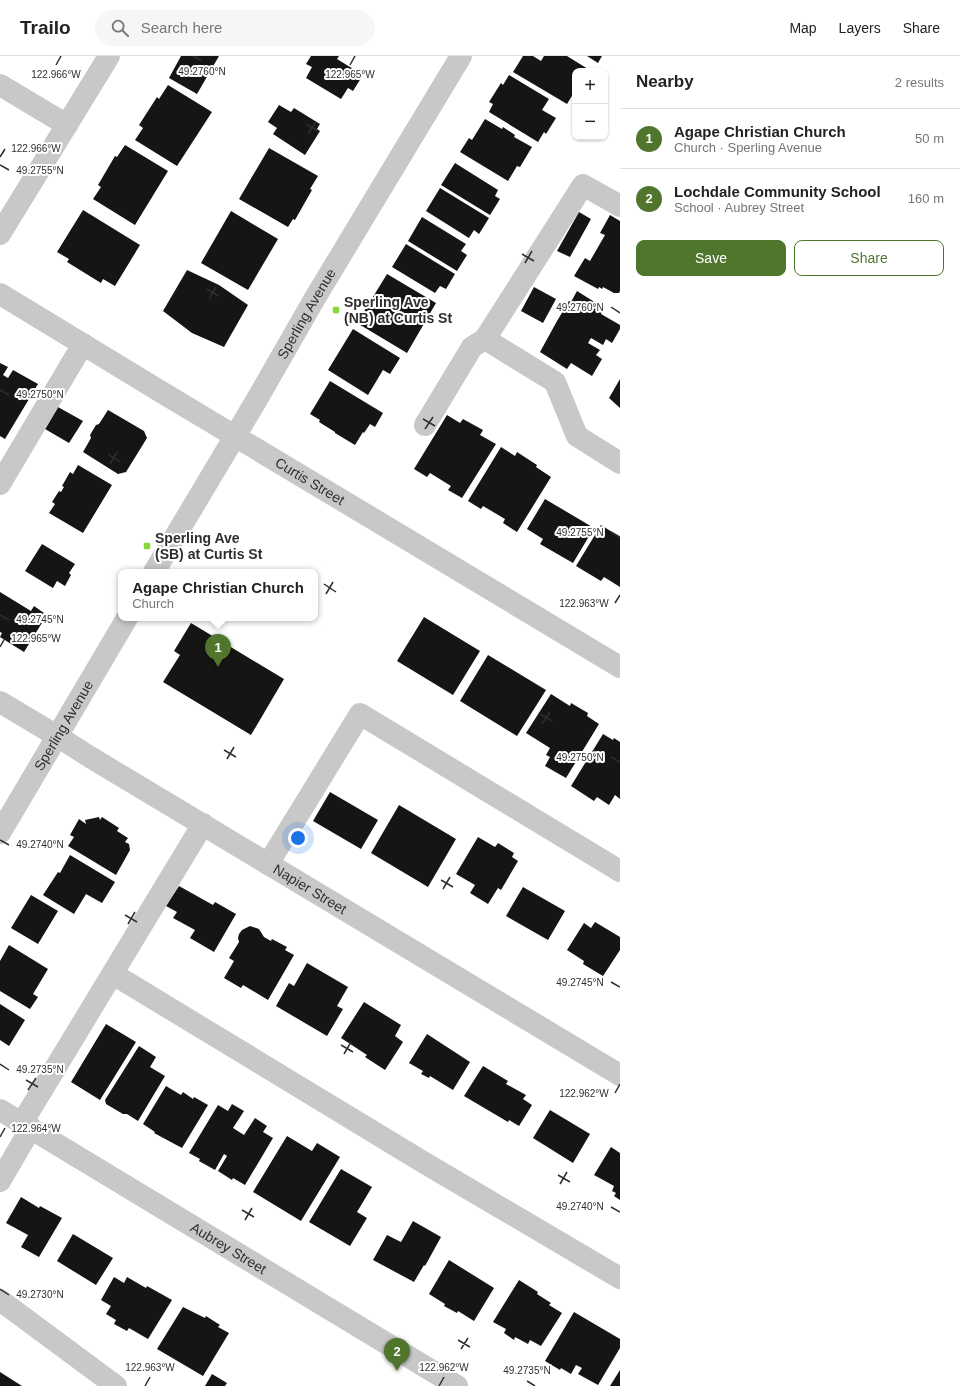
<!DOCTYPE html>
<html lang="en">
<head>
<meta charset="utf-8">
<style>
  :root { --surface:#fff; --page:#f6f6f6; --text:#222; --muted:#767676; --line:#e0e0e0; --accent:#50752d }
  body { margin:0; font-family:Arial,sans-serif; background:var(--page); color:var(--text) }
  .controls { position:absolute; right:12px; top:12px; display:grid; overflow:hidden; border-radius:8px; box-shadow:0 1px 3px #0004 }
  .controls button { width:36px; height:36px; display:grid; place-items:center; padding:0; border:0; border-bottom:1px solid var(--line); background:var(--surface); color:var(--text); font:20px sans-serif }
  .you { position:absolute; left:298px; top:782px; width:14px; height:14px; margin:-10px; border:3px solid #fff; border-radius:50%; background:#1a73e8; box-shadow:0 0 0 6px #1a73e833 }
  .badge { display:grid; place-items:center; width:26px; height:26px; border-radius:50%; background:var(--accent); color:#fff; font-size:13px; font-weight:700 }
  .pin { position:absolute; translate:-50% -33px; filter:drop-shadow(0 1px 2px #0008) }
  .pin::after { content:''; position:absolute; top:21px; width:14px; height:12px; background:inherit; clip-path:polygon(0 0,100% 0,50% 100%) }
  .popup { position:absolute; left:118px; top:513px; width:200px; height:52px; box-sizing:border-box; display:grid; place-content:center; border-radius:8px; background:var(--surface); filter:drop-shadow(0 1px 3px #0005); font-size:13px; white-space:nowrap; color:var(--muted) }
  .popup b { font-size:15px; color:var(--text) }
  .popup::after { content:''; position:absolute; left:50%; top:100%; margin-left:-8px; border:8px solid transparent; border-top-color:var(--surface) }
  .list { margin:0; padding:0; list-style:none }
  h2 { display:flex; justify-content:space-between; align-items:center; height:52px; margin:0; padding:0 16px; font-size:17px }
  h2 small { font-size:13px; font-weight:400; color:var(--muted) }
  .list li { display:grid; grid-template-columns:26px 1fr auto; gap:12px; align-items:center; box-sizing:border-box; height:60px; padding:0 16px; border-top:1px solid var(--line) }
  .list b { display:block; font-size:15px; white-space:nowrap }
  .list p { margin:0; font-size:13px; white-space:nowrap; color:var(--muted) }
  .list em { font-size:13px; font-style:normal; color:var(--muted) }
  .actions { display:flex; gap:8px; padding:12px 16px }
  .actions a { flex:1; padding:9px 0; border:1px solid var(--accent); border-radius:8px; text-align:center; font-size:14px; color:var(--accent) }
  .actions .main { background:var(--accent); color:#fff }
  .icon { flex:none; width:22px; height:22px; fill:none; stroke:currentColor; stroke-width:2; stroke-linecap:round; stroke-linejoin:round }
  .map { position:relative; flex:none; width:620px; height:1330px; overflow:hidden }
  header { display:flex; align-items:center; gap:24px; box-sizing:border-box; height:56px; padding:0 20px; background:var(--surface); border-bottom:1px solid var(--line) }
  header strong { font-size:19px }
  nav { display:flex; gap:22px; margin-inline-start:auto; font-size:14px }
  .search { width:280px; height:36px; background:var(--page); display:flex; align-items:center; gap:10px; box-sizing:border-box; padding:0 14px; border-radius:22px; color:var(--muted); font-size:15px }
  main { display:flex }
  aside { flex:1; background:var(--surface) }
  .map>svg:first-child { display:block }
</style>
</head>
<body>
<header>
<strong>Trailo</strong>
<div class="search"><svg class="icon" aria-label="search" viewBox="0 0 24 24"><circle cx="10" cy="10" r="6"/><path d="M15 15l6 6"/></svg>Search here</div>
<nav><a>Map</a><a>Layers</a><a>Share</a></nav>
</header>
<main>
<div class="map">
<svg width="620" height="1330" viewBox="0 0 620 1330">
  <rect width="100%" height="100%" fill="#fff"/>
  <path fill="#151515" d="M 181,0 L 219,0 L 197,38 L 169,22 Z
    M 311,0 L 339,0 L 337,3 L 363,19 L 353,35 L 348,32 L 341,43 L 306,22 L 312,11 L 306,8 Z
    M 523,0 L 533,0 L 541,5 L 544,0 L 567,0 L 588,13 L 587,15 L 575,15 L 575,35 L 567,48 L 513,16 Z
    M 587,0 L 602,0 L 598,7 Z
    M 509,19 L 549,43 L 542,54 L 556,62 L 546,78 L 544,76 L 538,86 L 489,56 L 493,48 L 489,46 L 501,27 L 503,29 Z
    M 168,29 L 212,56 L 177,110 L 135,84 L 143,72 L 139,69 L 157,41 L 159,43 Z
    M 279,49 L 291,56 L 294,52 L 320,68 L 317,73 L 320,75 L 305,99 L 273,78 L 277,72 L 268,66 Z
    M 485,63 L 502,73 L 503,71 L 515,79 L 514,81 L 532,91 L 520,111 L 517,110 L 508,125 L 460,96 L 469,82 L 472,84 Z
    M 125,89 L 168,115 L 135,169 L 93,143 L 101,131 L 98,129 L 115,100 L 117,101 Z
    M 269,92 L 318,120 L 310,133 L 312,134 L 295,164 L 293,163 L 288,171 L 239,143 Z
    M 455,107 L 498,134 L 495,140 L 500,143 L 490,159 L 441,129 Z
    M 440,132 L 489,162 L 479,178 L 474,174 L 469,182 L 426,155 Z
    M 83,154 L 140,189 L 115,230 L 103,223 L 101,227 L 67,206 L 69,203 L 57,196 Z
    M 231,155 L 278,183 L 248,234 L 201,207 Z
    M 579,156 L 591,163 L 570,201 L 557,195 Z
    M 610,159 L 620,165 L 620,235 L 619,237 L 614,237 L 603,231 L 602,233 L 599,231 L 598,233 L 574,220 L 585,202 L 590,205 L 605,179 L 600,177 Z
    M 422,161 L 466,188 L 461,195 L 467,199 L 457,215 L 408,185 Z
    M 406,188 L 455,218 L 446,233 L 440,230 L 435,237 L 392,211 Z
    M 187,214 L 219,229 L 248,249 L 224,291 L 192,277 L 163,255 Z
    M 387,218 L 436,247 L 407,297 L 357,267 Z
    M 534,231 L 556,243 L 543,267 L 521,255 Z
    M 577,235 L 604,252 L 601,258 L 620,269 L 620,273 L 612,287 L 606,283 L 603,289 L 591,282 L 588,287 L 600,294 L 596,299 L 602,303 L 592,320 L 571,307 L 567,313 L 540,296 L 557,265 L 569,245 L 571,246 Z
    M 353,273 L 400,302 L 390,318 L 383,314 L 368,339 L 328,314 Z
    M 0,307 L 8,311 L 3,319 L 8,322 L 13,314 L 38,328 L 5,383 L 0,380 Z
    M 620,323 L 620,352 L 609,342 Z
    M 330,325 L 383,357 L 375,371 L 370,368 L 364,377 L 363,376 L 355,389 L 335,377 L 335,376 L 319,366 L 320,364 L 310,358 Z
    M 58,351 L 83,365 L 69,387 L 45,373 Z
    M 108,354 L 144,375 L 147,382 L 126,416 L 118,418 L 83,396 L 91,382 L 90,379 L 96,369 L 99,368 Z
    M 447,359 L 460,367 L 463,363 L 483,374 L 480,379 L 496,388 L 462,442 L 448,434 L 451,430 L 430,417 L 427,421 L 414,413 Z
    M 501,391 L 515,400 L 517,396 L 537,409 L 536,411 L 551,421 L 517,476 L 503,467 L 505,463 L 483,450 L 481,453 L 468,445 Z
    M 78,409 L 112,429 L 83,477 L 49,457 L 55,448 L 52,446 L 59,435 L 61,436 L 64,431 L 62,430 L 70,416 L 73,418 Z
    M 545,443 L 594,472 L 573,507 L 540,488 L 543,483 L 527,473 Z
    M 601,469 L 620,481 L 620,531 L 604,521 L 601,525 L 576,510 Z
    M 42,488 L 75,508 L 69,517 L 71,519 L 65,530 L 57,525 L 53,532 L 25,515 Z
    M 0,536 L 31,555 L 34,550 L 44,557 L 42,561 L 45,562 L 24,596 L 0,581 L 2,577 L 0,576 Z
    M 424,561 L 480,595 L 453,639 L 397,605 Z
    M 191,567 L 284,623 L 251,679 L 163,626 L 180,599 L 174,595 Z
    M 488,599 L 546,634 L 517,680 L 460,645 Z
    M 551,638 L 570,650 L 571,647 L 588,657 L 587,660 L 599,668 L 566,722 L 545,710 L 550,701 L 546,699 L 550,692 L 526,677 Z
    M 603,678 L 613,684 L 614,682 L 620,686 L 620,743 L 615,739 L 609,749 L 597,741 L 594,745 L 571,730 Z
    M 330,736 L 378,764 L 361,793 L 313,765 Z
    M 399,749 L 456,783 L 428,831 L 371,797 Z
    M 99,761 L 100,764 L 102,761 L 119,772 L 117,775 L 128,782 L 125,786 L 129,788 L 130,794 L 116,819 L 68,790 L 74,781 L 70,779 L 79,763 L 86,768 L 85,764 Z
    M 478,781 L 495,791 L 498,787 L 514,797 L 512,801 L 518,805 L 501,834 L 498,832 L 488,848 L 470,837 L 475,829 L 456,818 Z
    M 70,799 L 115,826 L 102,847 L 86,838 L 74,858 L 43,839 L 58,816 L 60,817 Z
    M 179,830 L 213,849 L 215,846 L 236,858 L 214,896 L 190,882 L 195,874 L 173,862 L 177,856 L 166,850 Z
    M 523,831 L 565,855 L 548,884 L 506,860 Z
    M 31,839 L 58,855 L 38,888 L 11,872 Z
    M 595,866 L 620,881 L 620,894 L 603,920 L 583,908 L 584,905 L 567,894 L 584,867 L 591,872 Z
    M 250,870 L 259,873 L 264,881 L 271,885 L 272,883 L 287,891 L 285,894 L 294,899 L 268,944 L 243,929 L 241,932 L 224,922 L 234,905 L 229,902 L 239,886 L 238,882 L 239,878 L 242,874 Z
    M 9,889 L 48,913 L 33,938 L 38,941 L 30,953 L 0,935 L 0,905 Z
    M 307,907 L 348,931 L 337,950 L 343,953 L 327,980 L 276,950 L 289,927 L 294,930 Z
    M 364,946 L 401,969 L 395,980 L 403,986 L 385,1014 L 365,1001 L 367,999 L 341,982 Z
    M 0,948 L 25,964 L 9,990 L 0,984 Z
    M 106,968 L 136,986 L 100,1044 L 71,1026 Z
    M 427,978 L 470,1006 L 453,1034 L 430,1020 L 429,1022 L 421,1018 L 423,1015 L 409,1007 Z
    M 139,990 L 156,1001 L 150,1011 L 165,1020 L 138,1065 L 127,1058 L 123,1058 L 106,1048 L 105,1044 Z
    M 483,1010 L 508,1025 L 506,1028 L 526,1039 L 523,1043 L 532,1049 L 519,1070 L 509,1064 L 508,1066 L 464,1040 Z
    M 166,1030 L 181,1039 L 183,1036 L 193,1043 L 194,1041 L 208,1049 L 182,1092 L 154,1077 L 155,1076 L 143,1068 Z
    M 232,1048 L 244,1055 L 233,1072 L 244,1079 L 255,1062 L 267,1070 L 263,1076 L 273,1082 L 245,1129 L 233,1122 L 232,1124 L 218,1115 L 227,1100 L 224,1098 L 215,1114 L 199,1105 L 200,1103 L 189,1097 L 218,1049 L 228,1055 Z
    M 550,1054 L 590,1078 L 573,1107 L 533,1082 Z
    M 287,1080 L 312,1095 L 317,1087 L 340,1101 L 301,1165 L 253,1136 Z
    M 611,1091 L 620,1097 L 620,1144 L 614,1140 L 616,1137 L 612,1135 L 614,1130 L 594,1119 Z
    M 341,1113 L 372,1131 L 357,1156 L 367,1162 L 350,1190 L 309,1166 Z
    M 21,1141 L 39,1152 L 40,1150 L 62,1162 L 39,1201 L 21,1191 L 28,1179 L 6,1167 Z
    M 413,1165 L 441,1181 L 425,1210 L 424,1209 L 414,1226 L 373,1204 L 387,1179 L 401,1186 Z
    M 73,1178 L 113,1202 L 96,1229 L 57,1205 Z
    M 449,1204 L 494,1232 L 474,1265 L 458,1255 L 457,1257 L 444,1250 L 445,1248 L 429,1238 Z
    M 114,1221 L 124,1227 L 127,1221 L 146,1232 L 147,1230 L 172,1244 L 148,1283 L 129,1272 L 127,1275 L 114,1268 L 116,1264 L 106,1258 L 111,1250 L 101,1244 Z
    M 519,1224 L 538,1236 L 537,1238 L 551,1247 L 549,1249 L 562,1257 L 541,1290 L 530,1284 L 528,1288 L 515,1281 L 514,1284 L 504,1277 L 506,1273 L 493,1266 Z
    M 183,1251 L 205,1262 L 206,1260 L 220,1269 L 218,1271 L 229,1277 L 203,1320 L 157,1293 Z
    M 574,1256 L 620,1283 L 620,1292 L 598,1329 L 578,1318 L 582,1312 L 576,1309 L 571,1318 L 561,1312 L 560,1314 L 545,1305 Z
    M 620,1314 L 620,1330 L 610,1330 Z
    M 0,1316 L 22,1330 L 0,1330 Z
    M 212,1318 L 227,1327 L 225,1330 L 205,1330 Z"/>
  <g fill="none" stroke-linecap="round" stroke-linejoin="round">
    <g stroke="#c8c8c8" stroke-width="22">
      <path d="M 0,29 L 67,69"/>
      <path d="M 0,178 L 109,0"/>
      <path id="s1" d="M 0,238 L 163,337 L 620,611"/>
      <path d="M 485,283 L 555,326 L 577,380 L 620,407"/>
      <path d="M 425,369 L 472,291 L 485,283 L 583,129 L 620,150"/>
      <path d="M 0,428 L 83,288"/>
      <path id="s2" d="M 154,516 L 256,345 L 315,242 L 461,0"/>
      <path id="s3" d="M 0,646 L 57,680 L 90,701 L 620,1019"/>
      <path id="s4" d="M 0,777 L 127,562"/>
      <path d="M 268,808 L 360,658 L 620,815"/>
      <path d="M 113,918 L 423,1106 L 620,1222"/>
      <path id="s5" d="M 0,1054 L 457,1330"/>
      <path d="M 22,1067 L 203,768"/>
      <path d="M 0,1125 L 31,1072"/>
      <path d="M 0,1244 L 116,1330"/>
    </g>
  </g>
  <path fill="none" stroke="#2e2e2e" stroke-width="1.5" d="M 193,0 L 202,5M 56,9 L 61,0M 350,9 L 355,0M 306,68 L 318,75M 308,78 L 316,66M 0,101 L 5,93M 0,109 L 9,114M 522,198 L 534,205M 525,207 L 532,195M 207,233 L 219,240M 209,243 L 216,231M 611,251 L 620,257M 0,334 L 9,339M 423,363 L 435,370M 425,373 L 433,361M 108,398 L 120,406M 110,408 L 117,396M 611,476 L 620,481M 324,528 L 336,536M 326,538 L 333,526M 615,547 L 620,539M 0,559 L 9,564M 0,591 L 5,582M 540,658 L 552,665M 542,668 L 550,656M 224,694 L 236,701M 611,701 L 620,706M 227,703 L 234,691M 0,784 L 9,789M 441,824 L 453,831M 443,833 L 450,821M 125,859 L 137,866M 128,868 L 135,856M 611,926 L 620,931M 341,989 L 353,996M 344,998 L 351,986M 0,1008 L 9,1014M 26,1024 L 38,1031M 28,1034 L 36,1022M 615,1037 L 620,1028M 0,1081 L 5,1072M 558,1119 L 570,1126M 560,1128 L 567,1116M 611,1151 L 620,1156M 242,1154 L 254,1161M 245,1164 L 252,1152M 0,1233 L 9,1239M 458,1284 L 470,1291M 461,1293 L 468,1282M 527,1325 L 535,1330M 145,1330 L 150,1321M 439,1330 L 444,1321"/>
  <g fill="#88da3a" stroke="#fff" stroke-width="1.5">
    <rect x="332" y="250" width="8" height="8" rx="2"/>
    <rect x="143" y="486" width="8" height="8" rx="2"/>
  </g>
  <g text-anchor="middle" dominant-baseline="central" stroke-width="4" stroke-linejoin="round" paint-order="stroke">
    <g font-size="14" font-weight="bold" fill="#2e2e2e" stroke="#fff" text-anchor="start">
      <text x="344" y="246">Sperling Ave<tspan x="344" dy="16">(NB) at Curtis St</tspan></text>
      <text x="155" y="482">Sperling Ave<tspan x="155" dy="16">(SB) at Curtis St</tspan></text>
    </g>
    <g font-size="14" fill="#2e2e2e" stroke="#fff">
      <text stroke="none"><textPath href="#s2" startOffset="300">Sperling Avenue</textPath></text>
      <text stroke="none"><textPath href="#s1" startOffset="362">Curtis Street</textPath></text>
      <text stroke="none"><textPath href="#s4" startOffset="125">Sperling Avenue</textPath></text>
      <text stroke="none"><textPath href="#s3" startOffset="362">Napier Street</textPath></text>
      <text stroke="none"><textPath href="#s5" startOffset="267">Aubrey Street</textPath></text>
    </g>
  </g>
  <g font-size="10" text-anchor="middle" fill="#2e2e2e" stroke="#fff" stroke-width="4" stroke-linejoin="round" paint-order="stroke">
    <text x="202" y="19">49.2760°N</text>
    <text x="56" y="22">122.966°W</text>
    <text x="350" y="22">122.965°W</text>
    <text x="36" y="96">122.966°W</text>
    <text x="40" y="118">49.2755°N</text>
    <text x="580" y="255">49.2760°N</text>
    <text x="40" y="342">49.2750°N</text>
    <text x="580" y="480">49.2755°N</text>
    <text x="584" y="551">122.963°W</text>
    <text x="40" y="567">49.2745°N</text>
    <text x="36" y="586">122.965°W</text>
    <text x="580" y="705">49.2750°N</text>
    <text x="40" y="792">49.2740°N</text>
    <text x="580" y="930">49.2745°N</text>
    <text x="40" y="1017">49.2735°N</text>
    <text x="584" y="1041">122.962°W</text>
    <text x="36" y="1076">122.964°W</text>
    <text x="580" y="1154">49.2740°N</text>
    <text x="40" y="1242">49.2730°N</text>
    <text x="150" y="1315">122.963°W</text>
    <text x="444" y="1315">122.962°W</text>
    <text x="527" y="1318">49.2735°N</text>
  </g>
</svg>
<div class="controls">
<button>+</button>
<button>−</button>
</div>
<div class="you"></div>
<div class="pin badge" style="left:218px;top:611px">1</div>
<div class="popup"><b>Agape Christian Church</b>Church</div>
<div class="pin badge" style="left:397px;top:1315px">2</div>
</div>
<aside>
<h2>Nearby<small>2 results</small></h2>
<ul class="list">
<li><span class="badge">1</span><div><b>Agape Christian Church</b><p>Church · Sperling Avenue</p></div><em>50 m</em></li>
<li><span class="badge">2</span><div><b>Lochdale Community School</b><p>School · Aubrey Street</p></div><em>160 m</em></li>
</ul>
<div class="actions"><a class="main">Save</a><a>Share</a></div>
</aside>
</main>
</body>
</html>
